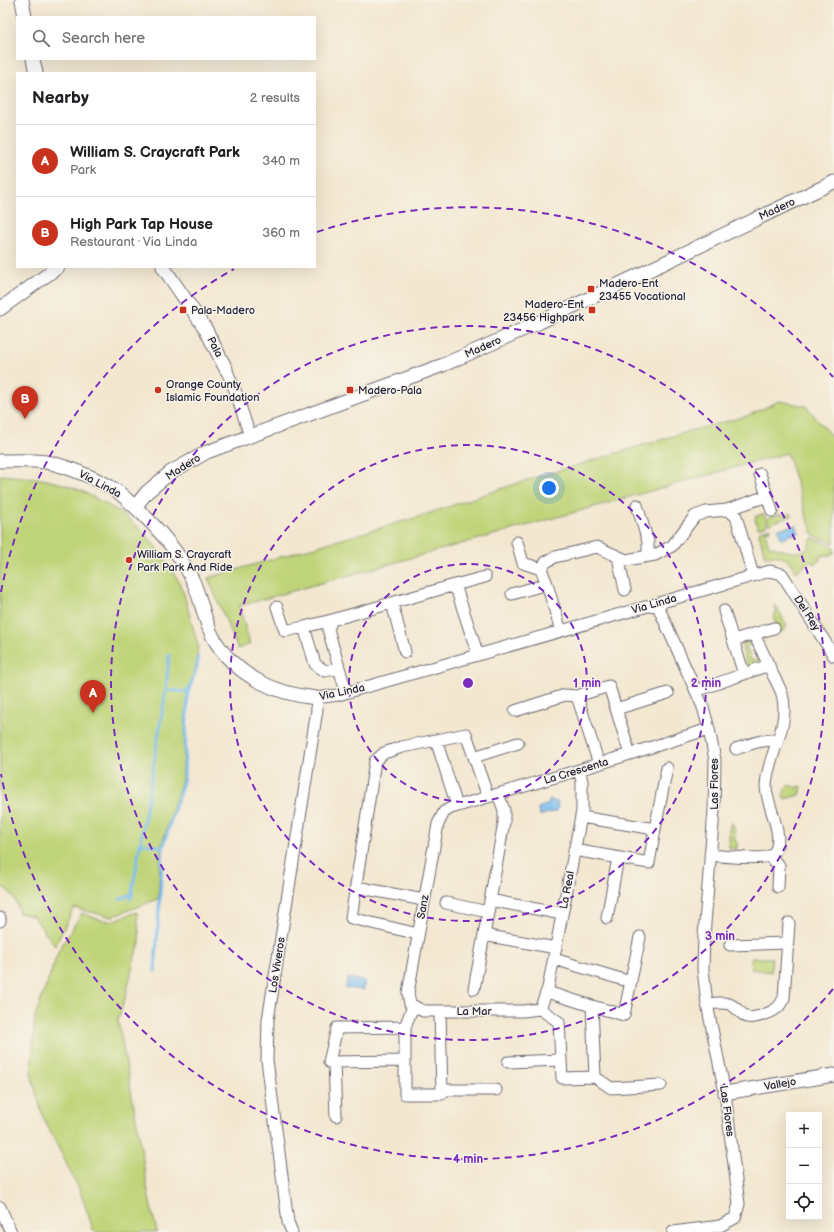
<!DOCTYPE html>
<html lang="en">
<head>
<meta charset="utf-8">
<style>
  :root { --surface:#fff; --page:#f2f2f2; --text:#202124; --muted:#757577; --line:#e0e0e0; --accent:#c8321e }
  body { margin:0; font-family:"Balsamiq Sans",sans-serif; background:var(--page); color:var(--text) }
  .controls { position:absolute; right:12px; bottom:12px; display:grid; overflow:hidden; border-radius:0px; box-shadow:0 4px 16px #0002 }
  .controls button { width:36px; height:36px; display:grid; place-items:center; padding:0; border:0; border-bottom:1px solid var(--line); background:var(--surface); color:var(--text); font:20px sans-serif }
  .you { position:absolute; left:549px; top:488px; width:14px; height:14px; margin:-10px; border:3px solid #fff; border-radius:50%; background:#1a73e8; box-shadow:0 0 0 6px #1a73e833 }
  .badge { display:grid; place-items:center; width:26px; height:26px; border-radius:50%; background:var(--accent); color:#fff; font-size:13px; font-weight:700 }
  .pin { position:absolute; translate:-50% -33px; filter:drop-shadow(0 1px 2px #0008) }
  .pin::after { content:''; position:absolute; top:21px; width:14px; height:12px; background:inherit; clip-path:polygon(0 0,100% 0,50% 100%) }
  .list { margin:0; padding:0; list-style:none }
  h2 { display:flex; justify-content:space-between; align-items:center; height:52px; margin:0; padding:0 16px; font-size:17px }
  h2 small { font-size:13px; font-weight:400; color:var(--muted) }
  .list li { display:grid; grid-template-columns:26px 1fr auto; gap:12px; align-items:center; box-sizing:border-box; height:72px; padding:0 16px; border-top:1px solid var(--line) }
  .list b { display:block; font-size:15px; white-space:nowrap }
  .list p { margin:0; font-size:13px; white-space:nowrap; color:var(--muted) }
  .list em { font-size:13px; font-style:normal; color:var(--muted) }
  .icon { flex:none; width:22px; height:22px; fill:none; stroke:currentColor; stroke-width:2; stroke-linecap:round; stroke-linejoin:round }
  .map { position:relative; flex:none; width:834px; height:1232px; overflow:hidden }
  .search { position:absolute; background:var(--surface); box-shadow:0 4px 16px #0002; left:16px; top:16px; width:300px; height:44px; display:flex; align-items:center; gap:10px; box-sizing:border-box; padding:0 14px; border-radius:0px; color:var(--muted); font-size:15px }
  .panel { position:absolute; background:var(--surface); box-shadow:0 4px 16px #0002; left:16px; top:72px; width:300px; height:196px; border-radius:0px }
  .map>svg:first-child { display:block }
</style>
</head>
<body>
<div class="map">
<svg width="834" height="1232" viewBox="0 0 834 1232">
  <rect width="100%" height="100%" fill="#f7f3e8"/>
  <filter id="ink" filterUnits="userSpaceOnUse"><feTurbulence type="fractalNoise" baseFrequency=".025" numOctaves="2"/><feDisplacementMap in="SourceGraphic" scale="8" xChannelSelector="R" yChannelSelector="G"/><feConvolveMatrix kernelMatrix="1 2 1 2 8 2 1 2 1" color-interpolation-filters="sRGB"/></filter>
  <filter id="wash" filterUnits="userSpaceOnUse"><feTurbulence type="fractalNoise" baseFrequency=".012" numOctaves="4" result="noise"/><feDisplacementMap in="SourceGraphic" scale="16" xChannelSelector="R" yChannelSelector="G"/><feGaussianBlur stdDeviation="0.9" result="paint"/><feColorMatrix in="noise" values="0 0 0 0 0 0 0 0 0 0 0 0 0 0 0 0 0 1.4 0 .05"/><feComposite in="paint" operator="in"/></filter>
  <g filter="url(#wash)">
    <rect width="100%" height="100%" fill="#f3e7d0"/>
    <path fill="#bfd478" stroke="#707b5a" d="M 779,401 L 806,406 L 831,436 L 834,441 L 834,543 L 814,536 L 807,518 L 787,453 L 239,606 L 250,644 L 238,649 L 208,578 L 421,516 L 521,482 L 693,430 L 747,416 Z
      M 0,475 L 37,478 L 63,484 L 82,491 L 115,509 L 131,521 L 147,536 L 162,555 L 177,578 L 184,594 L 198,646 L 196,666 L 188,692 L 182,779 L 161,847 L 158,899 L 111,917 L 74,908 L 55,946 L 33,916 L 19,913 C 17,902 12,890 0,886 Z
      M 791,513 L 792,516 L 774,522 L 771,525 L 769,524 L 767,518 L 781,514 L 784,515 Z
      M 763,514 L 765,516 L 767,524 L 766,526 L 759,528 L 757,527 L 755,519 L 756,516 Z
      M 771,528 L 770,530 L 765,532 L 769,546 C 780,548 796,557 807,549 L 812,538 L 833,546 L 834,547 L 834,553 L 827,556 L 826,554 L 821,556 L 819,561 L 813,564 L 811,561 L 796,572 C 789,558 781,554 765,556 L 759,533 L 760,531 Z
      M 775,604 L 787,626 L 783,631 L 778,633 L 774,618 L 776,613 L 774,605 Z
      M 749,641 L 752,643 L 746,647 L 752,661 L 760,658 L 760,661 L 748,666 L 747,666 L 741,644 Z
      M 788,785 L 798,788 L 799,786 L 802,787 L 800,795 L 784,799 L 783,794 L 785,792 L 784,789 Z
      M 731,823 L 732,823 L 734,826 L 735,841 L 737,842 L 737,849 L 729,848 L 729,828 Z
      M 137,912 L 140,943 L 135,956 L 126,995 L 118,1020 L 138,1129 L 149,1198 L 157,1232 L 94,1232 L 80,1191 L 43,1117 L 31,1074 L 35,1016 L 59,950 L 82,913 L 101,920 L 111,921 Z
      M 751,958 L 772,958 L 771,972 L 751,969 Z"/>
    <path fill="#78bdef" stroke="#4d7095" d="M 796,525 L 799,533 L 787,536 L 783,539 L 781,539 L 778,529 Z
      M 549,800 L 558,802 L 557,811 L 542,815 L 539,815 L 538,808 L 549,804 Z
      M 348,978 L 364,981 L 364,990 L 345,988 Z"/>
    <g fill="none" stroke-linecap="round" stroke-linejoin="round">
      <path stroke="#78bdef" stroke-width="3" d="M 188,692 L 197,667 L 198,657
        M 140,843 L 163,847 L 155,971
        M 163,847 L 184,778 L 188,692 L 166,690
        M 120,899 L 132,894
        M 131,899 L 166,690 L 169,655"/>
    </g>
  </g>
  <g filter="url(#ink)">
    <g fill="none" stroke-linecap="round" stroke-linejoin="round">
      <g stroke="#6b676f" stroke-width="13">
        <path id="minor" d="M 226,369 L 235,390 L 250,436
          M 767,496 L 772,511
          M 637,505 L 648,542 L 648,556
          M 727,510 L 767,496 L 760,474
          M 517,542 L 523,563 L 541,569
          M 618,557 L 625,590
          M 451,586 L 485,577
          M 512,594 L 547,584
          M 392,603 L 405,652
          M 657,604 L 703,707 L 709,729 L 715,760 L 714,810 L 704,936 L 703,969 L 707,1004 L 725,1093 L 739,1204 L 735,1218 L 720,1226 L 673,1232
          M 277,607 L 285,631 L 304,627
          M 724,611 L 733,640 L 774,628
          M 332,620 L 304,627 L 315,664 L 325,671 L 339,668
          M 561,631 L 547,584 L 541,569 L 546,562 L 555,557 L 597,547 L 626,560 L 655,555 L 672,546 L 695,516 L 706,512 L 727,510 L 736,516 L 753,575
          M 733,640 L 744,674
          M 696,691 L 769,665
          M 346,692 L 328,629 L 332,620 L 451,586 L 457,591 L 478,655
          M 616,709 L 668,693
          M 515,711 L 565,695 L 577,696
          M 436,740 L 457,806
          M 736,749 C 750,744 763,739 778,740
          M 474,757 L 518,743
          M 599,764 L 577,696 L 609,686 L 630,754
          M 655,829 L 667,768
          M 574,850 L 649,863 L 655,829 L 581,817
          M 710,855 C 722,856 766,861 773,854 C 787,838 766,805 766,786 C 767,755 791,727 782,694 C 780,688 776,681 773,675 C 767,661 760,647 754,634
          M 769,857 L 779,865 L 778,887
          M 356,887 L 424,900
          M 490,900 L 562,914
          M 446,903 L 488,912
          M 0,918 L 0,921
          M 607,918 L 618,858
          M 418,934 L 351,918 L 375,761 L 384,753 L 402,747 L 466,734 L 488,797
          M 484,935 L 504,822 L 504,810 L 498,794
          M 730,945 L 787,943
          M 554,959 L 631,982
          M 474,989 L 484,935 L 556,948
          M 547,992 L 592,1006 L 595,1077
          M 707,1004 C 715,1003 722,1002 729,1004 C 736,1006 740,1014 747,1017 C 754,1019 771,1013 777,1008 C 780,1006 782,1001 784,998 L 789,923
          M 413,1006 L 405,1027 L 405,1094 L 442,1094 L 440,1011
          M 592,1006 L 624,1015 L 640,937
          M 540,1009 L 523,1011 L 423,1011 L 410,1004 L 408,993 L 438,824 L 444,812 L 451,808 L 579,770 L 709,729
          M 540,1009 L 548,988 L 582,811 L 582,781 L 579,770
          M 540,1009 L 559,1022 L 562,1078 L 595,1077 L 611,1088 L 661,1085
          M 405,1061 L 329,1062 L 337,1028 L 405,1027
          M 334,1062 L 336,1116
          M 508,1062 L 561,1060
          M 442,1090 L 496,1090
          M 0,1207 L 11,1232
          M 292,1232 L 288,1222 L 267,1060 L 268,1020 L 317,710 L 316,698 L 338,695 L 770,571 L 782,574 L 834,656"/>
      </g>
      <g stroke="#6b676f" stroke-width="15">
        <path id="tertiary" d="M 22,0 L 25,17
          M 33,59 L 36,73
          M 163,267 L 205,328 L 226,369
          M 0,309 L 58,267
          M 0,461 C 15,461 30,460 46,462 C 64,465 104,481 118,492 C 124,496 129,502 134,506 C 157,527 177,549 191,577 C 201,596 203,618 213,637 C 234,675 275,694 316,698
          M 135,507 L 147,492 L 171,472 L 207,452 L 443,365 L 540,322 L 834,182
          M 725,1093 L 834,1075"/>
      </g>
      <use href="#minor" stroke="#fff" stroke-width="11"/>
      <use href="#tertiary" stroke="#fff" stroke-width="13"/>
    </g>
  </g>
  <g fill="none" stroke="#7b2cbf" stroke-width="2" stroke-dasharray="7 5">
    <circle cx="468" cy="683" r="119"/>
    <circle cx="468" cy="683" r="238"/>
    <circle cx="468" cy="683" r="357"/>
    <path d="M833 989A476 476 0 0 1 1 774M1 592A476 476 0 0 1 234 269M317 232A476 476 0 0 1 833 377"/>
  </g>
  <g fill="#c8321e" stroke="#f7f3e8" stroke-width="1.5">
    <rect x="587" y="285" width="8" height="8" rx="2"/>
    <rect x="179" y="306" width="8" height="8" rx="2"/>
    <rect x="588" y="306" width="8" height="8" rx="2"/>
    <circle cx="158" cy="390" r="4"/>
    <rect x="346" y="386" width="8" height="8" rx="2"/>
    <circle cx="129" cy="560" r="4"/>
  </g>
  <g text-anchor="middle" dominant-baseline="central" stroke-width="3" stroke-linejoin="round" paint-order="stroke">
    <g font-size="11" fill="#22223b" stroke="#f7f3e8">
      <text transform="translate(777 209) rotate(-25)">Madero</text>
      <text transform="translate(215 347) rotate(63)">Pala</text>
      <text transform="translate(483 347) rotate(-24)">Madero</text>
      <text transform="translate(183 467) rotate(-32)">Madero</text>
      <text transform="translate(100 484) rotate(28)">Via Linda</text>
      <text transform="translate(654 604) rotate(-16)">Via Linda</text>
      <text transform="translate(807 613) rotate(58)">Del Rey</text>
      <text transform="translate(342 692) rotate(-12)">Via Linda</text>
      <text transform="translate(576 771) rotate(-17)">La Crescenta</text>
      <text transform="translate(714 784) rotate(-90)">Las Flores</text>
      <text transform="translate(567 890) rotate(-79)">La Real</text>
      <text transform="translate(423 907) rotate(-80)">Sanz</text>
      <text transform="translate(277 965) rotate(-81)">Los Viveros</text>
      <text x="474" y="1011">La Mar</text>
      <text transform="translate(780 1084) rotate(-10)">Vallejo</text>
      <text transform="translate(727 1111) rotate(82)">Las Flores</text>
    </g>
    <g font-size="11" fill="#22223b" stroke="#f7f3e8" text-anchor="start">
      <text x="599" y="283">Madero-Ent<tspan x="599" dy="13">23455 Vocational</tspan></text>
      <text x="584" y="304" text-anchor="end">Madero-Ent<tspan x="584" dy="13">23456 Highpark</tspan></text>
      <text x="191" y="310">Pala-Madero</text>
      <text x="166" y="384">Orange County<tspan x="166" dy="13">Islamic Foundation</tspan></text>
      <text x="358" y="390">Madero-Pala</text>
      <text x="137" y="554">William S. Craycraft<tspan x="137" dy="13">Park Park And Ride</tspan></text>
    </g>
  </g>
  <circle cx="468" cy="683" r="6" fill="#7b2cbf" stroke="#f7f3e8" stroke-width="2"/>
  <g font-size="12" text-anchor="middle" font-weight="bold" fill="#7b2cbf" stroke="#f7f3e8" stroke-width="3" stroke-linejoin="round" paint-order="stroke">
    <text x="587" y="687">1 min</text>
    <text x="706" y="687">2 min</text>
    <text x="720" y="940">3 min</text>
    <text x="468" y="1163">4 min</text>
  </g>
</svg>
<div class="controls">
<button>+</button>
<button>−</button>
<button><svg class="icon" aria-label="locate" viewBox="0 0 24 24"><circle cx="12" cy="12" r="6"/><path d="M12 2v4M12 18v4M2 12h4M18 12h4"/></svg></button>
</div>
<div class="you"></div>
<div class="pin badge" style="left:93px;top:713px">A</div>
<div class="pin badge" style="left:25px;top:419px">B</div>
<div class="search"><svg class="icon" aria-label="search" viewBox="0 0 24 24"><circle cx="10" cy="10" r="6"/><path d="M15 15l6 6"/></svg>Search here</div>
<section class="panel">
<h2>Nearby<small>2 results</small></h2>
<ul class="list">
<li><span class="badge">A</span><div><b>William S. Craycraft Park</b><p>Park</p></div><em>340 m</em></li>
<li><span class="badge">B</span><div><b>High Park Tap House</b><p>Restaurant · Via Linda</p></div><em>360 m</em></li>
</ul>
</section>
</div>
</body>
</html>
